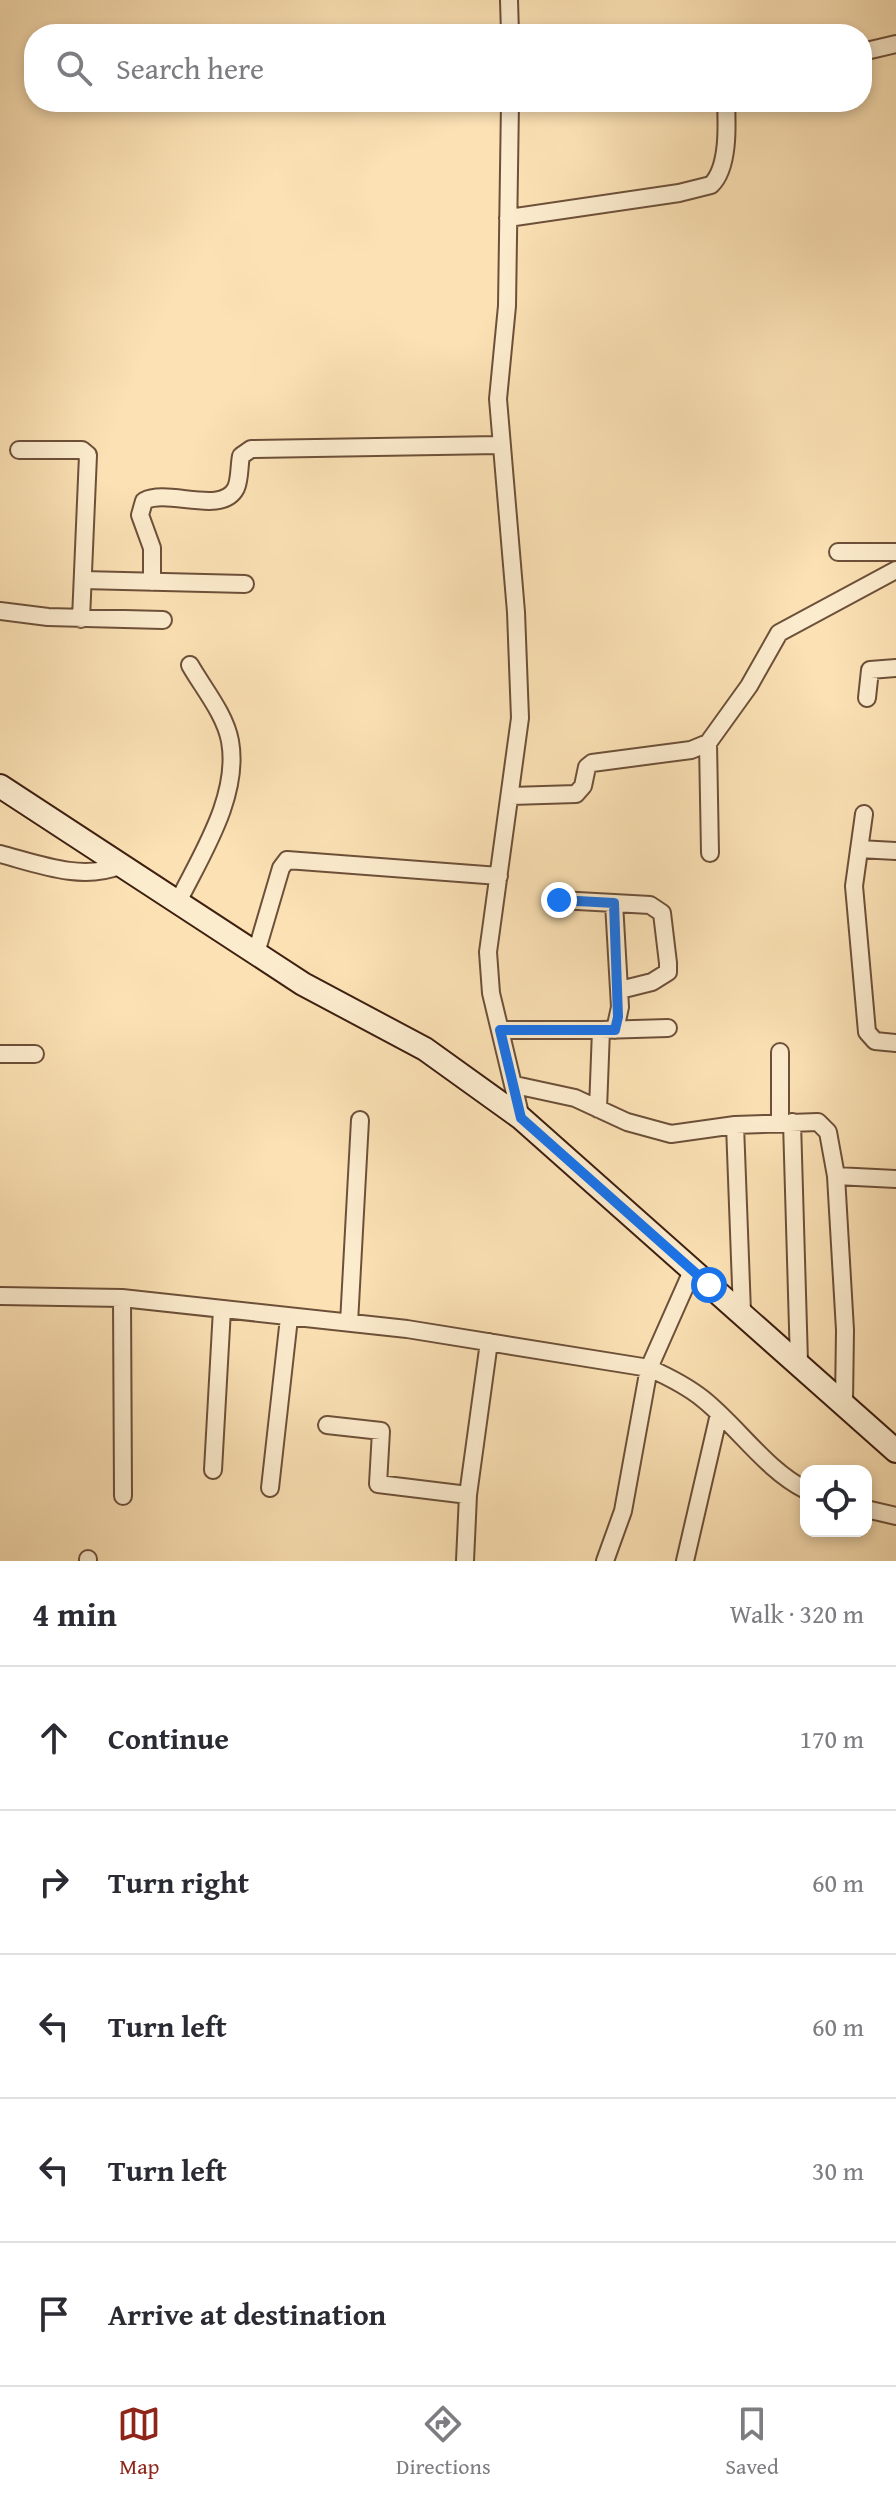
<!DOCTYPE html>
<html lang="en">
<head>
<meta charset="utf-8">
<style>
  :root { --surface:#fff; --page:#f2f2f3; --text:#2b2b33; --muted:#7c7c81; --line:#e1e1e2; --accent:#8f2418 }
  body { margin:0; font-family:"Gentium Book Plus",serif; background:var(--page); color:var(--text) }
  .controls { position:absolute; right:24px; bottom:24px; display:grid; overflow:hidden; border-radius:16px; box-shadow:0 4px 12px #0003 }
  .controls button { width:72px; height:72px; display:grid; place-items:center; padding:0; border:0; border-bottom:2px solid var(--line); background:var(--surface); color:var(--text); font:40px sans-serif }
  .stop { position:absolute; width:24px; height:24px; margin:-18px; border:6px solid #1a73e8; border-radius:50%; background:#fff }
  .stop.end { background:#1a73e8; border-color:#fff; box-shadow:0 2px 8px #0008 }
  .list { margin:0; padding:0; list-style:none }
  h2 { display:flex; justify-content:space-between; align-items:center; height:104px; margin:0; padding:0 32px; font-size:34px }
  h2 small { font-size:26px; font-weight:400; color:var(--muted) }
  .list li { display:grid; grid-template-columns:52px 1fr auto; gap:24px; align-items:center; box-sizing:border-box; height:144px; padding:0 32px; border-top:2px solid var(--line) }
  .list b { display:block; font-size:30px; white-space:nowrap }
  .list em { font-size:26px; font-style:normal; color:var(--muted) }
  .icon { flex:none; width:44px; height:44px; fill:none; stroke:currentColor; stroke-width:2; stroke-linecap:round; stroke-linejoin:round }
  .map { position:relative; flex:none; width:896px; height:1561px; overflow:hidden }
  .search { position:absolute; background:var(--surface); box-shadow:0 4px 12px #0003; left:24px; right:24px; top:24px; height:88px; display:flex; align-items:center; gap:20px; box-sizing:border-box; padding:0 28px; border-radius:32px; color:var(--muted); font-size:30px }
  .sheet { height:824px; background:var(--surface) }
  nav { display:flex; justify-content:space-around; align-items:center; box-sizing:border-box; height:112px; border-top:2px solid var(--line); background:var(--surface); font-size:22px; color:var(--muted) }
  nav a { display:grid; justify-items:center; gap:4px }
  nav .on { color:var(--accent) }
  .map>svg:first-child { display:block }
</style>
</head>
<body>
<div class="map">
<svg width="896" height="1561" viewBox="0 0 896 1561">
  <rect width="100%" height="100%" fill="#fbe1b4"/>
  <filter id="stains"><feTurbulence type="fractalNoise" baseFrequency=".0025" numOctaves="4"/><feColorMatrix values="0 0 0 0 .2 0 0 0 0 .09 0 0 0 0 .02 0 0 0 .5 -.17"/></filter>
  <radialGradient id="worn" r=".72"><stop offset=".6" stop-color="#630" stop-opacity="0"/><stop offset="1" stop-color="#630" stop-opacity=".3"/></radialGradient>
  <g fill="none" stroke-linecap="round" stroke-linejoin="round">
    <g stroke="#6d5039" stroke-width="20">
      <path id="street" d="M 509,0 L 510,34
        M 862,52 L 896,44
        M 510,102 L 507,306 L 498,399 L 516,612 L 520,718 L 488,952 L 491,993 L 521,1118
        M 508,218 L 679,193 L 711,185 C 729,168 727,125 726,102
        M 19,450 L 82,450 L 88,455 L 81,619
        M 838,552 L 896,552
        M 83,580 L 245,584
        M 152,582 L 152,548 L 140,515 L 144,501 C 168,488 222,516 236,488 C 240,479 239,466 241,456 L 251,449 L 499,445
        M 0,611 L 48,617 L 163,620
        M 867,698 L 870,670 L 896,668
        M 708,743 L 710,853
        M 511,796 L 576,794 L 583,786 L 587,767 L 592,763 L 691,750 L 708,743 L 749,686 L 779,633 L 896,570
        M 864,814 L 854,886 L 867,1032 L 875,1041 L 896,1043
        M 859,849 L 896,851
        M 0,854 C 38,864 81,881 119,866
        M 559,900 L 614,903 L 620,1007 L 615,1030
        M 178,902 C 201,855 240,796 230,741 C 225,714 203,688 190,665
        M 614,903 L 650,905 L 662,913 L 668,963 L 668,972 L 652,982 L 620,990
        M 256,953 L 281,868 L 287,860 L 499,876
        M 500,1030 L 601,1030
        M 780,1052 L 780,1122
        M 0,1054 L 35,1054
        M 515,1085 L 575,1098 L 627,1122 L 671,1134 L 735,1125 L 818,1122 L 828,1132 L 836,1176 L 896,1179
        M 598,1109 L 601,1030 L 668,1028
        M 792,1122 L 799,1362
        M 735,1125 L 742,1312
        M 836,1176 L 845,1330 L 844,1402
        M 0,1296 L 122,1298 L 407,1329 L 649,1368 C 669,1377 687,1386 703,1399 C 738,1427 766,1470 806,1490
        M 122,1298 L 123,1496
        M 349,1323 L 360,1120
        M 327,1425 L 381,1431 L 378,1484 L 468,1495
        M 213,1470 L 222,1309
        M 270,1488 L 289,1318
        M 866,1509 L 896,1516
        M 88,1561 L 88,1559
        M 465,1561 L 468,1495 L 489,1342
        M 605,1561 L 623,1511 L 649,1368 L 692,1271
        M 685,1561 L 719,1414"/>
    </g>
    <g stroke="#3e1f10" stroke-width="26">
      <path id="secondary" d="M 0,786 L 303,984 L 425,1049 L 521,1118 L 896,1451"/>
    </g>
    <use href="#street" stroke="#fcecce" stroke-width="16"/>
    <use href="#secondary" stroke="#fcecce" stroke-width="22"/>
  </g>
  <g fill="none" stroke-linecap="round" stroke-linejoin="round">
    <path stroke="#1a73e8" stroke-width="10" d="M 559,900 L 614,903 L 618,1017 L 615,1030 L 500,1030 L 521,1118 L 709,1285"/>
  </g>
  <rect width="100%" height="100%" filter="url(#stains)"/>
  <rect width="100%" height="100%" fill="url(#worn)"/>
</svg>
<div class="controls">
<button><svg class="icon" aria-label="locate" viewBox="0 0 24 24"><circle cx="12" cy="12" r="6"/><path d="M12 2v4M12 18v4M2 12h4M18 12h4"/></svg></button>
</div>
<div class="stop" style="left:709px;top:1285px"></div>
<div class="stop end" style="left:559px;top:900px"></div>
<div class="search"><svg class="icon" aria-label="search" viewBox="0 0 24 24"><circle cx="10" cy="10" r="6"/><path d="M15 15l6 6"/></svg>Search here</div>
</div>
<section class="sheet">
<h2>4 min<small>Walk · 320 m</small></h2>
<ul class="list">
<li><svg class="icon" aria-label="ahead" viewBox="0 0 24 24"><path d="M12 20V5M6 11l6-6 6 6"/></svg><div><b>Continue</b></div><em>170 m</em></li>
<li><svg class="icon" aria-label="right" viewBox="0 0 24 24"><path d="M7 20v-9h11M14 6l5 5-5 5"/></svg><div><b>Turn right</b></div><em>60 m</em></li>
<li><svg class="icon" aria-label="left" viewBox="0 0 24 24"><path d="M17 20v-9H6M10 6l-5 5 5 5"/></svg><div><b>Turn left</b></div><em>60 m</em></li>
<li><svg class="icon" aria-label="left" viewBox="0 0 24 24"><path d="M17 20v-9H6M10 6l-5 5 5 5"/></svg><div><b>Turn left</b></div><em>30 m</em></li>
<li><svg class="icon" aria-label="arrive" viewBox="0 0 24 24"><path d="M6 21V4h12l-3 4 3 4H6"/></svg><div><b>Arrive at destination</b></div></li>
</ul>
</section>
<nav>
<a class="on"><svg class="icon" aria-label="map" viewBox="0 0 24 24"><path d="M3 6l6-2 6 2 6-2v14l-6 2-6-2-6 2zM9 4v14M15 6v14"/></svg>Map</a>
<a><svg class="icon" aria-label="directions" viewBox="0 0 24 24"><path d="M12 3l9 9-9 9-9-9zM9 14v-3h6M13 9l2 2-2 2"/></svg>Directions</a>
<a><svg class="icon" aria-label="saved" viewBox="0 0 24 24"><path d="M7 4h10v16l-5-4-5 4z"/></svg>Saved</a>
</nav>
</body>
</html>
